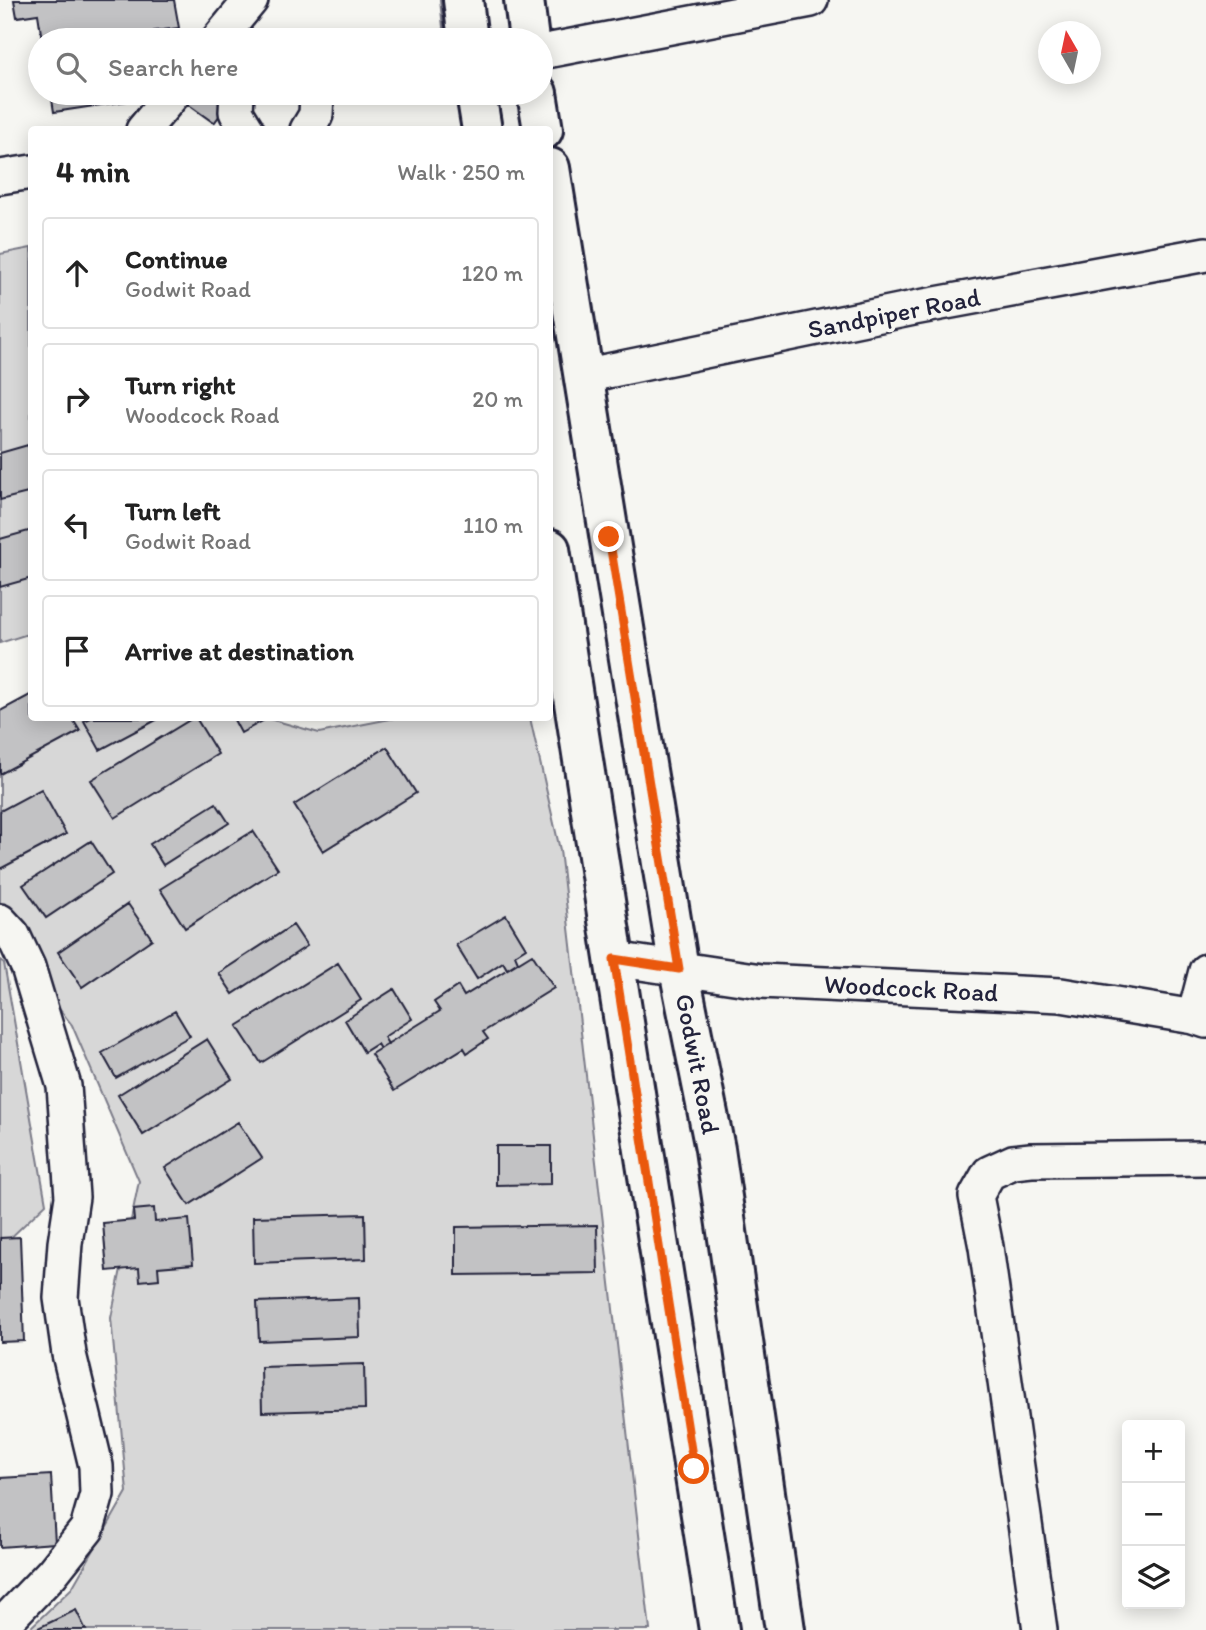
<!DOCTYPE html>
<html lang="en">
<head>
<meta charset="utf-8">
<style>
  :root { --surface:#fff; --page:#f2f2f2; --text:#222; --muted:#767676; --line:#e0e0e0 }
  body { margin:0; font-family:Itim,sans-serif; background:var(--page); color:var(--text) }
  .controls { position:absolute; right:21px; bottom:21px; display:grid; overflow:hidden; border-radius:7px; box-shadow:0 4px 18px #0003 }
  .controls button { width:63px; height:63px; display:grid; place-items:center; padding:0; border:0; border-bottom:2px solid var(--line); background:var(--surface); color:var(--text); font:35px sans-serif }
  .compass { position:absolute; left:1038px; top:21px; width:63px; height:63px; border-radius:50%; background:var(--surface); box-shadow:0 4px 18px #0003; rotate:351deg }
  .stop { position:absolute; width:21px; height:21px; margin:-16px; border:5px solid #ea580c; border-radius:50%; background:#fff }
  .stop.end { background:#ea580c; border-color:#fff; box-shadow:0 2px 7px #0008 }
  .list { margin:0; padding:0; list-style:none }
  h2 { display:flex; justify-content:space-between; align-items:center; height:91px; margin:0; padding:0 28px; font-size:30px }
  h2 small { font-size:23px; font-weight:400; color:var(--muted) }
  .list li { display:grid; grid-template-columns:46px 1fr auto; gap:21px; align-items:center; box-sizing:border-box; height:112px; margin:0 14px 14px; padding:0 14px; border:2px solid var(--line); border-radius:7px }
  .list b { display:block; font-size:26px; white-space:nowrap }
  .list p { margin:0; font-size:23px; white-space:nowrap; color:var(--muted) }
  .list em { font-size:23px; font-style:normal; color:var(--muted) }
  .icon { flex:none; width:38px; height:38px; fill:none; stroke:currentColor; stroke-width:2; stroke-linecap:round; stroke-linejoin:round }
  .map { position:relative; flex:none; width:1206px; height:1630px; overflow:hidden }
  .search { position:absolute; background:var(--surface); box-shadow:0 4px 18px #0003; left:28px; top:28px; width:525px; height:77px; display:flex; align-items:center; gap:18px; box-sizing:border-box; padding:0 24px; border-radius:38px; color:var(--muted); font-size:26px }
  .panel { position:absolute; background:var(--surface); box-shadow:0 4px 18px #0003; left:28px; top:126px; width:525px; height:595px; border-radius:7px }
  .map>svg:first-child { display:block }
</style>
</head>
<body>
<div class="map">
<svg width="1206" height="1630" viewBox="0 0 1206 1630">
  <rect width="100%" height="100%" fill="#f6f6f2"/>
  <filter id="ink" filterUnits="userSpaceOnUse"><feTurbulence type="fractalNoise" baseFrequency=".0143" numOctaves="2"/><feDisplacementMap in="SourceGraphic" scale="14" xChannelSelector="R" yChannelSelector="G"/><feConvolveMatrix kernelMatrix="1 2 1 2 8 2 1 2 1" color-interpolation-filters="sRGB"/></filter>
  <g filter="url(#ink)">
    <path fill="#d7d7d7" stroke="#7c7c89" stroke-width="2" d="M 31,248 L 31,633 L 0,643 L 0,254 Z
      M 0,713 L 32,718 L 266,718 L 319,733 L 395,718 L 530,718 L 560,850 L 650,1630 L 28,1630 L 72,1588 L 127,1492 L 111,1318 L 139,1181 L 72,1025 L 0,935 Z
      M 0,960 L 4,963 L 46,1204 L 0,1248 Z"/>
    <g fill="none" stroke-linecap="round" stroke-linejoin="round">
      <path stroke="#757583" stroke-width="8" d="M 443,0 L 446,27"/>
    </g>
    <path fill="#c2c2c4" stroke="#22223b" stroke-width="2" d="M 14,0 L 174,0 L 179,28 L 154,31 L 155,40 L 42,40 L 38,14 L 17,17 Z
      M 51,93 L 140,93 L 141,99 L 54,112 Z
      M 188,93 L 230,93 L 231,100 L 214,123 L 182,100 Z
      M 28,445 L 32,457 L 32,492 L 0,500 L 0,453 Z
      M 32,530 L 32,578 L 0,587 L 0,539 Z
      M 32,694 L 32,718 L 72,718 L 80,731 L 0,774 L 0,711 Z
      M 91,718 L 160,718 L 100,750 L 84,721 Z
      M 193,718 L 196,718 L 218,754 L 115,818 L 91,780 Z
      M 233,718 L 268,718 L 241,733 Z
      M 387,747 L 416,793 L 323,851 L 294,805 Z
      M 41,789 L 66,834 L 0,869 L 0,811 Z
      M 216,803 L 229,823 L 163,865 L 150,844 Z
      M 253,831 L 278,869 L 185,928 L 160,889 Z
      M 91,841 L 112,874 L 46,918 L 23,885 Z
      M 128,904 L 152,939 L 82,987 L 58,952 Z
      M 506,915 L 526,948 L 515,955 L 518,962 L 507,969 L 503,962 L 477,979 L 456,945 Z
      M 293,925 L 307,946 L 233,994 L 219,973 Z
      M 532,954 L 554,988 L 483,1032 L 488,1039 L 467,1053 L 464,1048 L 394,1091 L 371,1054 L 440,1011 L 434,1002 L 458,986 L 464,996 Z
      M 338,963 L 361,1000 L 261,1063 L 237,1026 Z
      M 394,989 L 412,1019 L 384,1037 L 388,1044 L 380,1049 L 377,1044 L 364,1052 L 345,1020 Z
      M 175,1011 L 190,1036 L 116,1078 L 102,1053 Z
      M 207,1039 L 232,1079 L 143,1135 L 118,1095 Z
      M 238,1122 L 262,1158 L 189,1205 L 165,1168 Z
      M 496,1146 L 551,1146 L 551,1184 L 496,1185 Z
      M 154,1208 L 155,1222 L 189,1219 L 193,1264 L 158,1267 L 159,1279 L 140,1281 L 139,1268 L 107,1271 L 103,1223 L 134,1220 L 133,1210 Z
      M 365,1214 L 366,1259 L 254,1263 L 253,1217 Z
      M 597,1225 L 598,1273 L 456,1275 L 456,1227 Z
      M 20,1237 L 24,1341 L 0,1342 L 0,1238 Z
      M 359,1298 L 360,1337 L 259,1341 L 257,1302 Z
      M 364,1364 L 365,1409 L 262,1412 L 261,1367 Z
      M 51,1475 L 55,1543 L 0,1547 L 0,1478 Z
      M 76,1610 L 86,1630 L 34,1630 Z"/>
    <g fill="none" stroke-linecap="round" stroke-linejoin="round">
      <g stroke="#22223b" stroke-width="38">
        <path id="street" d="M 218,40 L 251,0
          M 541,52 L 811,0
          M 237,93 L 236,112 L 247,130
          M 143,130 L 174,93
          M 307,130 L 316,115 L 317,93
          M 0,177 L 32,172
          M 583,376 L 914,308 L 1206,254
          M 0,921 L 13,935 L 28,967 L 64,1086 L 72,1197 L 65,1243 L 61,1298 L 69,1354 L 96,1466 L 97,1494 L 87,1529 L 52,1573 L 0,1627
          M 614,959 L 761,981 L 1061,995 L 1194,1017 L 1206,1021
          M 1194,1017 L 1206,971
          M 1040,1630 L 986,1247 L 976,1196 L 989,1173 L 1013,1162 L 1031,1160 L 1206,1158"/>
      </g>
      <g stroke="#22223b" stroke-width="44">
        <path id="secondary" d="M 463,0 L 468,40
          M 524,0 L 529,40
          M 476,93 L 482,130
          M 537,93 L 543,130
          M 550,168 L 679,969 L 715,1149 L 785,1630
          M 550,549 L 719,1630"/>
      </g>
      <use href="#street" stroke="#f6f6f2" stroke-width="33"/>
      <use href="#secondary" stroke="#f6f6f2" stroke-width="38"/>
    </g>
  </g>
  <g fill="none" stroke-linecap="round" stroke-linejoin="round" filter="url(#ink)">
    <path stroke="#ea580c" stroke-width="9" d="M 609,537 L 679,969 L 614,959 L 694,1469"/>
  </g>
  <g text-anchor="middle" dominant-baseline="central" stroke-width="7" stroke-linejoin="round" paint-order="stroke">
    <g font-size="26" fill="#22223b" stroke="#f6f6f2">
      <text transform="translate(894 313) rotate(-11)">Sandpiper Road</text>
      <text transform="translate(911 988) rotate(3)">Woodcock Road</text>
      <text transform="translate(698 1064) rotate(79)">Godwit Road</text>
    </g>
  </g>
</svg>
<div class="controls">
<button>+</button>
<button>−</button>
<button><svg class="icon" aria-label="layers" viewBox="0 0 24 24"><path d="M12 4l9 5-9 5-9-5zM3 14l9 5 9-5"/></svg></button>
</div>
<svg class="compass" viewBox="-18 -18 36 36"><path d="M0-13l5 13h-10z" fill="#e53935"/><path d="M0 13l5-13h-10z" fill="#767676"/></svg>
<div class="stop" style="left:694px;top:1469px"></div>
<div class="stop end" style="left:609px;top:537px"></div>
<div class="search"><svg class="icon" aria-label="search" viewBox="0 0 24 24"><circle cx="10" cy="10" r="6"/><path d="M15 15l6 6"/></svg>Search here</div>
<section class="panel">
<h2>4 min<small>Walk · 250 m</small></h2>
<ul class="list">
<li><svg class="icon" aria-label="ahead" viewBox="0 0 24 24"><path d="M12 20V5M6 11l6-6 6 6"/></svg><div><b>Continue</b><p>Godwit Road</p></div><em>120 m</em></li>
<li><svg class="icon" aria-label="right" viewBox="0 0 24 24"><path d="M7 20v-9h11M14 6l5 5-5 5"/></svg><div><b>Turn right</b><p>Woodcock Road</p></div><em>20 m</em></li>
<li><svg class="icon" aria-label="left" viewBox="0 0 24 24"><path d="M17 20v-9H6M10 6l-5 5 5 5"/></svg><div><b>Turn left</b><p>Godwit Road</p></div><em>110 m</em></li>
<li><svg class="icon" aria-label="arrive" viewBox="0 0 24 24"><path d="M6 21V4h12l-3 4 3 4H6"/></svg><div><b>Arrive at destination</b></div></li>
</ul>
</section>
</div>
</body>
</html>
